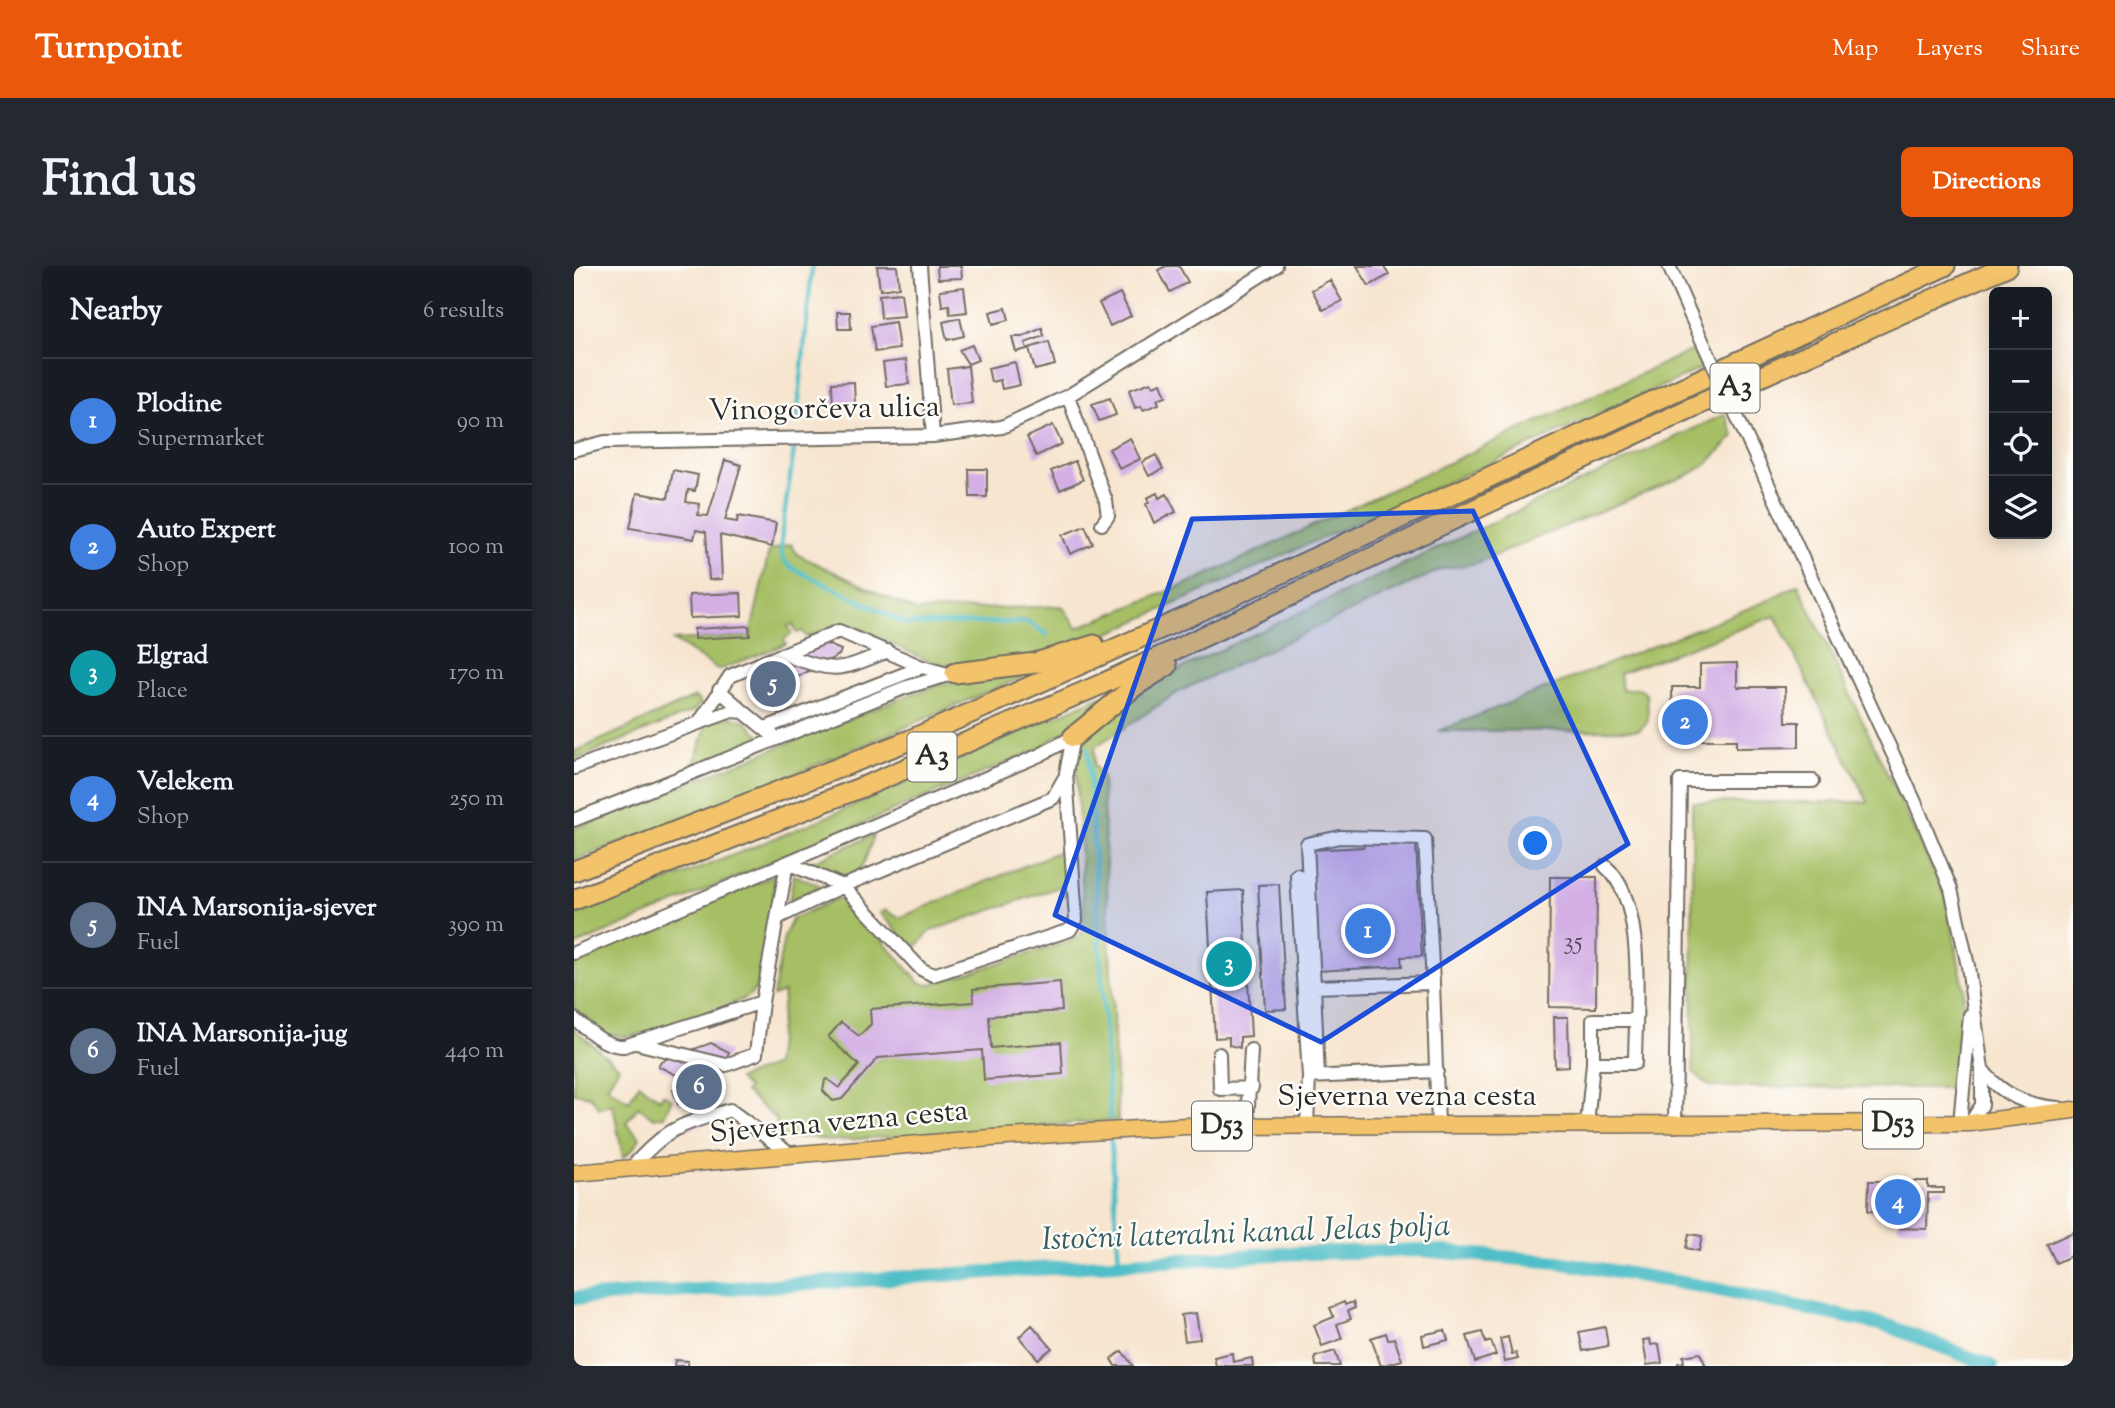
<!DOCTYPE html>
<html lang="en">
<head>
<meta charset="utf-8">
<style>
  :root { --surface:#171b24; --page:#242831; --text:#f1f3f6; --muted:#9ea1a6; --line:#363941; --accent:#ea580c }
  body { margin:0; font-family:"Sorts Mill Goudy",serif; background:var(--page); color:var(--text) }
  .controls { position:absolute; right:21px; top:21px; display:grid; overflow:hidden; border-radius:10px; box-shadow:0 4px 18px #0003 }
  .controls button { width:63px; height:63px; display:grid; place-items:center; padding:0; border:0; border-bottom:2px solid var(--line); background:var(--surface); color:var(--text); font:35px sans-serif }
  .you { position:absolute; left:962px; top:578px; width:24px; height:24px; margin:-18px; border:5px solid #fff; border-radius:50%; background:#1a73e8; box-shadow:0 0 0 10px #1a73e833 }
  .badge { display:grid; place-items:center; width:46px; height:46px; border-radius:50%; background:var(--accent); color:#fff; font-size:23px; font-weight:700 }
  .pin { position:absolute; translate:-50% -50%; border:4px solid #fff; box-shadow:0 2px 7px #0006 }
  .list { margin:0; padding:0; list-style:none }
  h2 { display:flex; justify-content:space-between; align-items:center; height:91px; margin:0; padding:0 28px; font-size:30px }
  h2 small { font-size:23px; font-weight:400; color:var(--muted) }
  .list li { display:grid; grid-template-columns:46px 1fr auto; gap:21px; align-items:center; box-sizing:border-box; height:126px; padding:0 28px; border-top:2px solid var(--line) }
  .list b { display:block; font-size:26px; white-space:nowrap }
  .list p { margin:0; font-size:23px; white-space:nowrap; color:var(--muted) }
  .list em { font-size:23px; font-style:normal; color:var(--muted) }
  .icon { flex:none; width:38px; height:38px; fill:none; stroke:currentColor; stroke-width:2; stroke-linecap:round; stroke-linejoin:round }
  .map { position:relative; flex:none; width:1499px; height:1100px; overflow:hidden; border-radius:10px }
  header { display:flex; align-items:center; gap:42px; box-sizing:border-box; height:98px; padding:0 35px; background:var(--accent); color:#fff }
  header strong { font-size:33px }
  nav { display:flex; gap:38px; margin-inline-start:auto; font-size:24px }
  .intro { display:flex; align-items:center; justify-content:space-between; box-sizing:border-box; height:168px; padding:0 42px }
  h1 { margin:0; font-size:49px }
  .button { padding:18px 32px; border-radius:10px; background:var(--accent); color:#fff; font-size:24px; font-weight:700 }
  main { display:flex; gap:42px; padding:0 42px }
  aside { flex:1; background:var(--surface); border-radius:10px; box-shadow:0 4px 18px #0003 }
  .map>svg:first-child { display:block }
</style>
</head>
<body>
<header>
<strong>Turnpoint</strong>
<nav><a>Map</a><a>Layers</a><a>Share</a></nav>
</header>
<div class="intro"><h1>Find us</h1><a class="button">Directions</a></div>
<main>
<aside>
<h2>Nearby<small>6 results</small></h2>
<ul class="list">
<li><span class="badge" style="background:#3f7fe0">1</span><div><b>Plodine</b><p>Supermarket</p></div><em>90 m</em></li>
<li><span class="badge" style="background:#3f7fe0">2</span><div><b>Auto Expert</b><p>Shop</p></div><em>100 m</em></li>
<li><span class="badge" style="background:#0f9aa8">3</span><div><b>Elgrad</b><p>Place</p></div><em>170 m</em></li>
<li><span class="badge" style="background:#3f7fe0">4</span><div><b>Velekem</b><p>Shop</p></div><em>250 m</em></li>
<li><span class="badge" style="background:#5c6f8a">5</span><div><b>INA Marsonija-sjever</b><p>Fuel</p></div><em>390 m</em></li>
<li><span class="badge" style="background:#5c6f8a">6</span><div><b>INA Marsonija-jug</b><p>Fuel</p></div><em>440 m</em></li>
</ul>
</aside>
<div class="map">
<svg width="1499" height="1100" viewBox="0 0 1499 1100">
  <rect width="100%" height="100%" fill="#fdfcf7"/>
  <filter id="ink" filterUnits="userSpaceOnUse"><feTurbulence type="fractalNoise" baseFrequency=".0143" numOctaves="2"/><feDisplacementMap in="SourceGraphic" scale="14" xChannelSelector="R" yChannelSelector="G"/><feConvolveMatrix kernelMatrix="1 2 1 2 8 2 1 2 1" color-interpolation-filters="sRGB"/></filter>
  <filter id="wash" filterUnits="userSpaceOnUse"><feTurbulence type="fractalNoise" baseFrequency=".00686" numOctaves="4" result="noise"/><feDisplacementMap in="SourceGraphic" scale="28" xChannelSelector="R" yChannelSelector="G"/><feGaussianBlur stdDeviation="1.57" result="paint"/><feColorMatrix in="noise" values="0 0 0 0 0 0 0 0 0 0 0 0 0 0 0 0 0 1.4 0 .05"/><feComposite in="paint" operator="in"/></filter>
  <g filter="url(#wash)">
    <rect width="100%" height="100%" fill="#f7e5cf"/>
    <path fill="#a6bf65" stroke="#687548" stroke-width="2" d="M 1120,83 L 1129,102 L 504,381 C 457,389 407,404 361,398 L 272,357 L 232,371 L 228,365 L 223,367 L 219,358 L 214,360 L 218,368 L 210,373 L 212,378 L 145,404 L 99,374 L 176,370 L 195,285 L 217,278 L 224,289 L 342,345 L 488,340 L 503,362 L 624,313 Z
      M 1151,148 L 1160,170 L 1134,197 L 1118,207 L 903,297 L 868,303 L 608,424 L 521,481 L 520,499 L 528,511 L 544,854 L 257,875 L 234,871 L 209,873 L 199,863 L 203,863 L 202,853 L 171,826 L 174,822 L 164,813 L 201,799 L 210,726 L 199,730 L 210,671 L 218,653 L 264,632 L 273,634 L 345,716 L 354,719 L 497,675 L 508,668 L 510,660 L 502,496 C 513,457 560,430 593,409 Z
      M 1224,318 L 1372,632 L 1390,723 L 1383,822 L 1137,821 L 1119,806 L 1118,536 L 1294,536 L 1201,350 L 1046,407 L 1048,424 L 1065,422 L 1073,429 L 1074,455 L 1065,464 L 864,465 L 1193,335 Z
      M 446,409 L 449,411 L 148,539 L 0,594 L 0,563 L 332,430 L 369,418 Z
      M 527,430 L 532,437 L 463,484 L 0,680 L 0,649 C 180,586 353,508 527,430 Z
      M 121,431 L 127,437 L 120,445 L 0,494 L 0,486 Z
      M 153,450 L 170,454 L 186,469 L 186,473 L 119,500 L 133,458 Z
      M 300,569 C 283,619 283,617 235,597 Z
      M 491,583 L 493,629 L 485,631 L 488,620 L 356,665 L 344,679 L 338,681 L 306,647 L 311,644 L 325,652 Z
      M 202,609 C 198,633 193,709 179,726 C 167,740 75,767 53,771 L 32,768 L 0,742 L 0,694 Z
      M 220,609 L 248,620 L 215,635 Z
      M 0,763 L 45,801 L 33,821 L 55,835 L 65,818 L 86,833 L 89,828 L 98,833 L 90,850 L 80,852 L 64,841 L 52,857 L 66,872 L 59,883 L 49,892 L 39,839 L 25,842 L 16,830 L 0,827 Z"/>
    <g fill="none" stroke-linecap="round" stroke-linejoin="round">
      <path stroke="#50bec7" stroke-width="4.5" d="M 223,154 L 238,0
        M 221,177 L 208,264 L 207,287 L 210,295 L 218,302 L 333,358 L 453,356 L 473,368
        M 514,482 L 536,852
        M 537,876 L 545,997"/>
      <path stroke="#50bec7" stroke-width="14" d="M 0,1032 L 700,988 L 846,984 L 984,996 L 1126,1020 L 1315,1060 L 1417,1100"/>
    </g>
    <g id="blocks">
      <path fill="#d3afe5" d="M 303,0 L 323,0 L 325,21 L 306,24 Z
        M 363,0 L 387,0 L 388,12 L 364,13 Z
        M 592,0 L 605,0 L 614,16 L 596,26 L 584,4 Z
        M 783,0 L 809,0 L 815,9 L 795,20 Z
        M 756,14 L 768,35 L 749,44 L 738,24 Z
        M 390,21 L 393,46 L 376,48 L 375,39 L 368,40 L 366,24 Z
        M 327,27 L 330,50 L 307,52 L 305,29 Z
        M 546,27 L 557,50 L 536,60 L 525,37 Z
        M 432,42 L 435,54 L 419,58 L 416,46 Z
        M 263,46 L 276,46 L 277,63 L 264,63 Z
        M 386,52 L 390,70 L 373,74 L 369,56 Z
        M 321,56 L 325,83 L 301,86 L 297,60 Z
        M 468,62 L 470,70 L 451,77 L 453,83 L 442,86 L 438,71 L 449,71 Z
        M 475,76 L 481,99 L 461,104 L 455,82 Z
        M 398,79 L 404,94 L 394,98 L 385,84 Z
        M 332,94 L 335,118 L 312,120 L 309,97 Z
        M 441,96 L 446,119 L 428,123 L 426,114 L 417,116 L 414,102 Z
        M 394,100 L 398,137 L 377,139 L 373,103 Z
        M 280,116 L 281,140 L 259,141 L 258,117 Z
        M 577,116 L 579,120 L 587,117 L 592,130 L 583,133 L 585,138 L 569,144 L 567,140 L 561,142 L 555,124 Z
        M 536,132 L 542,149 L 525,155 L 518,138 Z
        M 479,159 L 488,178 L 462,190 L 453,171 Z
        M 556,172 L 566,193 L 546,203 L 535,183 Z
        M 582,189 L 589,203 L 575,210 L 568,196 Z
        M 151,194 L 167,199 L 151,254 L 163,256 L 164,250 L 202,257 L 198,281 L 146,269 L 148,313 L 135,314 L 132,266 L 122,264 L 120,273 L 56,262 L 63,227 L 94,232 L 99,204 L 124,209 L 121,225 L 114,224 L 112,236 L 126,238 L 124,249 L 134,250 Z
        M 501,195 L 509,214 L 486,224 L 477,205 Z
        M 395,203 L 413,203 L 413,231 L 396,231 Z
        M 583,227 L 585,232 L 593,228 L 602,246 L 580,257 L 572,238 L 575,237 L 573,232 Z
        M 511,260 L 519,278 L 496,288 L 488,269 Z
        M 167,327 L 168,350 L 116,352 L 115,329 Z
        M 175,360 L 176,370 L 120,373 L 120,363 Z
        M 248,376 L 267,384 L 265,389 L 214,416 L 224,421 L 219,433 L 192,421 L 182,426 L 177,415 L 193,407 L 200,398 Z
        M 1163,397 L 1163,421 L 1211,421 L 1212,456 L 1225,456 L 1225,481 L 1162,482 L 1162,474 L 1099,474 L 1098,421 L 1126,421 L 1126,398 Z
        M 790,576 L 842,578 L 848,690 L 827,691 L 828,700 L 743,705 L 737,584 L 790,581 Z
        M 976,611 L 1023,611 L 1022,742 L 975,741 Z
        M 705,618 L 712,743 L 691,744 L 684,619 Z
        M 669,624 L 677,770 L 666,771 L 666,782 L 655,779 L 655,771 L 641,772 L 633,626 Z
        M 486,716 L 488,745 L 415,750 L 417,782 L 487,776 L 489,808 L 410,814 L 408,784 L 304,792 L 268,833 L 259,835 L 249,825 L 251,814 L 253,813 L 265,822 L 285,799 L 254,771 L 267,756 L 285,770 L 297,758 L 296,743 L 400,736 L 399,723 Z
        M 156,738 L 161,753 L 135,762 L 130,747 Z
        M 980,751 L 994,751 L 995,800 L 981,801 Z
        M 137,777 L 155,786 L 152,793 L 123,803 L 127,816 L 137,813 L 142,826 L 130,830 L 138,855 L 112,864 L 108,852 L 122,847 L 117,834 L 104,838 L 99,824 L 119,818 L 115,805 L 102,809 L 84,800 L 87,795 Z
        M 1295,915 L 1354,915 L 1354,922 L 1370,922 L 1370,927 L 1354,927 L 1353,963 L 1324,962 L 1325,946 L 1294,945 Z
        M 1499,966 L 1499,989 L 1482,997 L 1473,978 Z
        M 1115,968 L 1128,970 L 1125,985 L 1112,982 Z
        M 770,1036 L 771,1039 L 779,1036 L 781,1042 L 774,1045 L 777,1053 L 763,1058 L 768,1073 L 748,1080 L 740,1059 L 760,1051 L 756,1042 Z
        M 622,1047 L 626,1073 L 611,1075 L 607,1049 Z
        M 458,1059 L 478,1082 L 464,1093 L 445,1071 Z
        M 1031,1061 L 1034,1080 L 1009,1085 L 1005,1066 Z
        M 871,1064 L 874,1074 L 850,1080 L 848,1069 Z
        M 908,1066 L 912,1077 L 917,1075 L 922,1089 L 901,1096 L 893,1070 Z
        M 812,1067 L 814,1074 L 820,1072 L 828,1094 L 807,1100 L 797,1072 Z
        M 934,1071 L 938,1088 L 942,1087 L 944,1093 L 931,1096 L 926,1073 Z
        M 1076,1073 L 1077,1079 L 1085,1078 L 1088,1097 L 1073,1099 L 1069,1074 Z
        M 548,1085 L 559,1100 L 541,1100 L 537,1093 Z
        M 761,1085 L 766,1100 L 742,1100 L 741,1091 Z
        M 658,1087 L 659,1096 L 678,1092 L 679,1100 L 642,1100 L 640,1091 Z
        M 1126,1087 L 1132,1100 L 1104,1100 L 1104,1097 L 1110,1096 L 1109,1090 Z
        M 101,1094 L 114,1095 L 114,1100 L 100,1100 Z"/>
    </g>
  </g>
  <g filter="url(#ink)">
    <use href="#blocks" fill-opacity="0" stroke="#726c64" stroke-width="2"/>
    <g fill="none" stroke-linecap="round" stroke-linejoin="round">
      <g stroke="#726c64" stroke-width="16">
        <path id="minor" d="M 346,0 L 359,170
          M 1095,0 L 1116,48
          M 494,130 L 532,235 L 534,250 L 528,258
          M 0,184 L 31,176 L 359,170 L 428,161 L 494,130 L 702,0
          M 1183,194 L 1341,536 L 1377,623 L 1394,700 L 1408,803 L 1408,839 L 1396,857
          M 211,389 C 264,407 262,406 314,385
          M 145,424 L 170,446
          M 127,454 L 156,410 L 265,365 L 348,401 L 370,407
          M 191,462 L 348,401
          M 0,502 L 158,445 L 170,446 L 203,473
          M 0,554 L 330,422 L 381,407
          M 723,609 L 735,811
          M 203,652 L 269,620 L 479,532 L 491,511
          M 0,687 L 466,489 L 499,471
          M 740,721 L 733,578 L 766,571 L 851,573 L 859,717
          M 0,753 C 15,764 30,781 50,780 L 188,736 L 213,597 L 269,620 L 347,703 L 359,709 L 496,664 L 502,654 L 492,507 L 499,471
          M 62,777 L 152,799 L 182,788 L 188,736
          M 645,788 L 646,823 L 678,822
          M 1019,797 L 1061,797 C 1061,745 1074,636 1031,600
          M 1408,803 C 1427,829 1453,840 1485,842
          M 744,810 L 740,721 L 859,717 L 864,859
          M 1386,857 L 1396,749
          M 673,859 L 677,784
          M 733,859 L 735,811 L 863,805
          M 1013,859 L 1019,797 L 1019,754 L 1061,754
          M 1101,860 L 1106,515 L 1239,515
          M 56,903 C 94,861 103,860 156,844 L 217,889"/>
      </g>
      <g stroke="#726c64" stroke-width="19">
        <path id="major" d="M 0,907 L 417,872 L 613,860 L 1396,857 L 1499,844"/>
      </g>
      <g stroke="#726c64" stroke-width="23">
        <path id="highway" d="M 381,407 L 461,397 L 520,379
          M 499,471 L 561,420 L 593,400
          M 0,605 L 336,474 L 626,345 L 1371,0
          M 0,634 L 296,518 L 528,418 L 1119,141 L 1433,0"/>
      </g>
      <use href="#minor" stroke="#fff" stroke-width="12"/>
      <use href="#major" stroke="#f2c36a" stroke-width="16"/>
      <use href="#highway" stroke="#f2c36a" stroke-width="19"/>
      <g stroke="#726c64" stroke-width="16" stroke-linecap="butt">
        <path id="minor-bridge" d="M 1116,48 L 1183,194"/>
      </g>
      <use href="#minor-bridge" stroke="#fff" stroke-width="12"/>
    </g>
  </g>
  <path fill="#1d4ed8" fill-opacity="0.2" stroke="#1d4ed8" stroke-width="5" stroke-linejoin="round" d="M 899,245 L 1054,578 L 747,776 L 481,649 L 618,253 Z"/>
  <g text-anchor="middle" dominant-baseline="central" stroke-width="5" stroke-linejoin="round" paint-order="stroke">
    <g font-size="26" fill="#554c5a">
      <text x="999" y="676">35</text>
    </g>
    <g fill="#fdfcf7" stroke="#6a6a68" stroke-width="2">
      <rect x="1136.5" y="97.5" width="49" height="49" rx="5"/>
      <rect x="333.5" y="466.5" width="49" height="49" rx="5"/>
      <rect x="1289" y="833.5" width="60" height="49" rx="5"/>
      <rect x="618" y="835.5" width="60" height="49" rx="5"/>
    </g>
    <g font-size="28" font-weight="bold" fill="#2b2b2b">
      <text x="1161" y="122">A3</text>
      <text x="358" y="491">A3</text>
      <text x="1319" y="858">D53</text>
      <text x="648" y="860">D53</text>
    </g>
    <g font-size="30" fill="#2b2b2b" stroke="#fdfcf7">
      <text transform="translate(250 144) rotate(-1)">Vinogorčeva ulica</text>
      <text x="833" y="831">Sjeverna vezna cesta</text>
      <text transform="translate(265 857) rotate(-5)">Sjeverna vezna cesta</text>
    </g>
    <g font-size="32" font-style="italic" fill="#385e62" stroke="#fdfcf7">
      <text transform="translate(672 968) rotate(-2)">Istočni lateralni kanal Jelas polja</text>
    </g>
  </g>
</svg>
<div class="controls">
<button>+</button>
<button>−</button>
<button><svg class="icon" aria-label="locate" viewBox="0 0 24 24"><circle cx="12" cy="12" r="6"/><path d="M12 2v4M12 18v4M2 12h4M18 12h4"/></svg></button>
<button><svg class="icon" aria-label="layers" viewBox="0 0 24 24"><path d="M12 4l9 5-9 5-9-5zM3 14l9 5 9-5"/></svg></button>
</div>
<div class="you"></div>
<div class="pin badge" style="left:794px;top:665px;background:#3f7fe0">1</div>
<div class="pin badge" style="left:1111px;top:456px;background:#3f7fe0">2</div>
<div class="pin badge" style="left:655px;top:698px;background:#0f9aa8">3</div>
<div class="pin badge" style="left:1324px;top:936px;background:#3f7fe0">4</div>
<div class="pin badge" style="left:199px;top:418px;background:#5c6f8a">5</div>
<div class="pin badge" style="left:125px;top:821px;background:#5c6f8a">6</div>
</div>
</main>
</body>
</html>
